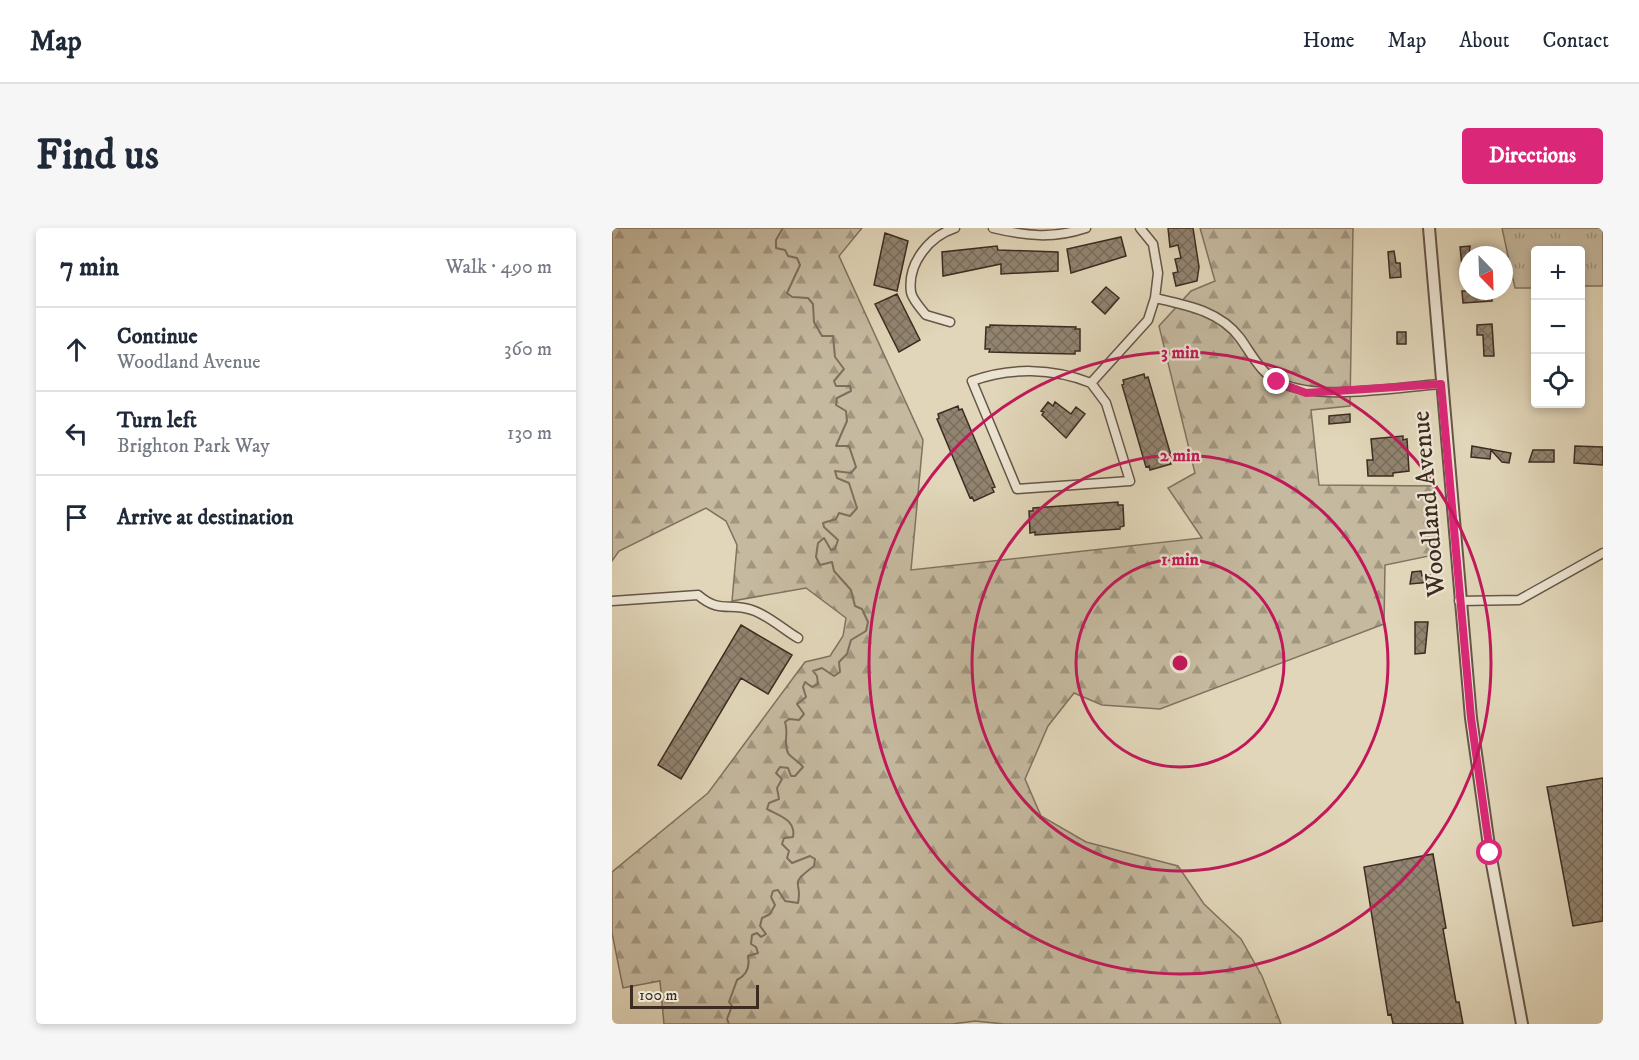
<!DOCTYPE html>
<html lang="en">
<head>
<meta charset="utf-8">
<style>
  :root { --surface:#fff; --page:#f6f6f7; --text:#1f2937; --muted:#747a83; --line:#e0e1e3; --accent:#db2777 }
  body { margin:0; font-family:"IM FELL DW Pica",serif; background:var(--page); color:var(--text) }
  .controls { position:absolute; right:18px; top:18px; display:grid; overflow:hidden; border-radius:6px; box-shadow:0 3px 9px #0003 }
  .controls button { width:54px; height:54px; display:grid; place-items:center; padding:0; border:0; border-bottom:2px solid var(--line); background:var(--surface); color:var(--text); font:30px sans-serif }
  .compass { position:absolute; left:847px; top:18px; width:54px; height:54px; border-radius:50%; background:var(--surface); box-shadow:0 3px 9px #0003; rotate:157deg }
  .scale { position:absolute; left:18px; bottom:15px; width:129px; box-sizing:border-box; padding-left:6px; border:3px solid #3d2c21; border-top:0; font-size:16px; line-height:21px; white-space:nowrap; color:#3d2c21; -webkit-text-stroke:4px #ece4d2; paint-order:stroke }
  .stop { position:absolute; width:18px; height:18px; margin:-14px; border:4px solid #db2777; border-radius:50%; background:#fff }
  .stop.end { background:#db2777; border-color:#fff; box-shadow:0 2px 6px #0008 }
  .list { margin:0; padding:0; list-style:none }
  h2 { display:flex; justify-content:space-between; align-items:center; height:78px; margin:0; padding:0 24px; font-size:26px }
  h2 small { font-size:20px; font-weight:400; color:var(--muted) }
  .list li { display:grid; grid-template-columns:39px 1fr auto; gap:18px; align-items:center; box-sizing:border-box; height:84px; padding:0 24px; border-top:2px solid var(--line) }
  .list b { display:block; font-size:22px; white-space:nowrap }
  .list p { margin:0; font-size:20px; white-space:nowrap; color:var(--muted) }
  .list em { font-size:20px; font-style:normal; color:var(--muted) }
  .icon { flex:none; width:33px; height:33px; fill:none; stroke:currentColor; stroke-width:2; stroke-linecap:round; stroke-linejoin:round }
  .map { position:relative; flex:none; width:991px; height:796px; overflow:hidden; border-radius:6px }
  header { display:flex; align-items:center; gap:36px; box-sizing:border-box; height:84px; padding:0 30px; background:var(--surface); border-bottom:2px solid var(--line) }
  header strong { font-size:28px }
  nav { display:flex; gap:33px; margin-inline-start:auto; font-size:21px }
  .intro { display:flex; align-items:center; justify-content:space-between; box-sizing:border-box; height:144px; padding:0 36px }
  h1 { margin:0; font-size:42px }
  .button { padding:15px 27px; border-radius:6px; background:var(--accent); color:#fff; font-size:21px; font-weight:700 }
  main { display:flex; gap:36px; padding:0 36px }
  aside { flex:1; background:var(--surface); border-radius:6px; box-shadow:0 3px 9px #0003 }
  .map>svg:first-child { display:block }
</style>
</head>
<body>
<header>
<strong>Map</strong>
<nav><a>Home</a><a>Map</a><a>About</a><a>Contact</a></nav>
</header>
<div class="intro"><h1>Find us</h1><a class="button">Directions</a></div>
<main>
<aside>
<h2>7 min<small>Walk · 490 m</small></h2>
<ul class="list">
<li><svg class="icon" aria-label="ahead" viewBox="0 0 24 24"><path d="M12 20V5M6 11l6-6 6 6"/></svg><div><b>Continue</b><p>Woodland Avenue</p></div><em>360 m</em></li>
<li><svg class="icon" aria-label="left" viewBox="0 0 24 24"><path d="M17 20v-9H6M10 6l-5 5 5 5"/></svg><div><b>Turn left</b><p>Brighton Park Way</p></div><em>130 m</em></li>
<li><svg class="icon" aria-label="arrive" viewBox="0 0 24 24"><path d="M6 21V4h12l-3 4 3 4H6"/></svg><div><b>Arrive at destination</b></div></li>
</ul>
</aside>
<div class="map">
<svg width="991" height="796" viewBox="0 0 991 796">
  <defs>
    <pattern id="forest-firs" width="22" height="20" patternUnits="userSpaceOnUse" patternTransform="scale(1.5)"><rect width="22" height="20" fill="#c5b99f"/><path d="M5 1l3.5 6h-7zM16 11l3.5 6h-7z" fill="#a19781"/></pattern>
    <pattern id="park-tufts" width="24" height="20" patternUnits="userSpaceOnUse" patternTransform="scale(1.5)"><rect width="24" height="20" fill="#c5b99f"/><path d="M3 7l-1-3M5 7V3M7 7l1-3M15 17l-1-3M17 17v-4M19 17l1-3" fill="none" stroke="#a19781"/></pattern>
    <pattern id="building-cross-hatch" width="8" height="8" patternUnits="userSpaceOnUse" patternTransform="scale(1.5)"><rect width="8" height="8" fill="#928470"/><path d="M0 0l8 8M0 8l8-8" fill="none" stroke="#786c5c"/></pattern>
  </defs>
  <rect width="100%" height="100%" fill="#e1d6b9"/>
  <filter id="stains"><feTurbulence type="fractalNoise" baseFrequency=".00333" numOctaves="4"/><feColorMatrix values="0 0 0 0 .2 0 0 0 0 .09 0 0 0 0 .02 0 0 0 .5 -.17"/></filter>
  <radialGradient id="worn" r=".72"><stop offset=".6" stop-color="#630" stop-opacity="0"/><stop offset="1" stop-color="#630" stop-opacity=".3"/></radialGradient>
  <path fill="url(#forest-firs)" stroke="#817260" stroke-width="1.5" d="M 0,0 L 250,0 L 227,28 L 311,212 L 299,342 L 590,310 L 556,260 L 583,245 L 547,98 L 579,63 L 603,53 L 588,0 L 741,0 L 738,178 L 699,182 L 707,257 L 825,258 L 822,327 L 773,337 L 772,396 L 548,481 L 490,477 L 462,465 L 436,498 L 413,551 L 429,588 L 474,614 L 566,638 L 592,676 L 629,711 L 650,748 L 669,796 L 392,796 L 363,793 L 340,796 L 52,796 L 48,753 L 11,760 L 0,705 L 0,644 L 96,565 L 193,434 L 218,428 L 231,408 L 234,390 L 194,360 L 120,373 L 125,317 L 114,293 L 94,280 L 7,323 L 0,333 Z"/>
  <path fill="url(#park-tufts)" stroke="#817260" stroke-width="1.5" d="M 890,0 L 991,0 L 991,58 L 969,58 L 969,22 L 924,22 L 923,60 L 903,60 Z"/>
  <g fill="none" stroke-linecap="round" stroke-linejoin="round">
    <path stroke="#7e6f5d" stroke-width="2" d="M 117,796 L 115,791 L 120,778 L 117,774 L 125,752 C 135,747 138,738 136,728 L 146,725 L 144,719 L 139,716 L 140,707 L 145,705 L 149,709 L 154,706 L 148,698 L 150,690 L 158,686 L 163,677 L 159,669 L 161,663 L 166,662 L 173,673 L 186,675 C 191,652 175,658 202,638 L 203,631 L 198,628 L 180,635 L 175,630 L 177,623 L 170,616 L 172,610 L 181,609 C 184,592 168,588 155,581 L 157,575 L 167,571 L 165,560 L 170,551 L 164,545 L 168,539 L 176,540 L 179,548 L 183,548 L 191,539 C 187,533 179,530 176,525 C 171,514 177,505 173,494 L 177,491 L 187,492 L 192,486 L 185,476 L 194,469 L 191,459 L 193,454 L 200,459 L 206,456 L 205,448 L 201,443 L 210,440 L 222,448 L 228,444 L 227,434 L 235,426 L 239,412 L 254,403 L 256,394 L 250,381 L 243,378 L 239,362 L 222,343 L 220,334 L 208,337 L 204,329 L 206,315 L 212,310 L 219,322 L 223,321 L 226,312 L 212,299 L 211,295 L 224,291 L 227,285 L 238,288 L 245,280 L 237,255 L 225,250 L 223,243 L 239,245 L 244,239 L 237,218 L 224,218 L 235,193 L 234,183 L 224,177 L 225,170 L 239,163 L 238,158 L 224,158 L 222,153 L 232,141 L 223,129 L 221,108 L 210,108 L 202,94 L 201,76 L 196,70 L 180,69 L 175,65 L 188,37 L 185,30 L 176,28 L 173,22 L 164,20 L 164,12 L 171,0"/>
  </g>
  <path fill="url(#building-cross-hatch)" stroke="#3d2c21" stroke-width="1.5" d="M 556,0 L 581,0 L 587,39 L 585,53 L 564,58 L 561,45 L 566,44 L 563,31 L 569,30 L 566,17 L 558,19 Z
    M 273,5 L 296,13 L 285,63 L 262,57 Z
    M 509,9 L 514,28 L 459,45 L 455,21 Z
    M 385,18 L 386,22 L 446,24 L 446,43 L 389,46 L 389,36 L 331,48 L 330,24 Z
    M 858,18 L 856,37 L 850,38 L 848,19 Z
    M 782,23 L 784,35 L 788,35 L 789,49 L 778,50 L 776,24 Z
    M 494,59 L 507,70 L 493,86 L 480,74 Z
    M 850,63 L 862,63 L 863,68 L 880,67 L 880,73 L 851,75 Z
    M 285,66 L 308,112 L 287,124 L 263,76 Z
    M 880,96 L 882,128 L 872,128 L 871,107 L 865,107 L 865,97 Z
    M 378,97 L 464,99 L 463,101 L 468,101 L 468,123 L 463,123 L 463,126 L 377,124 L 378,121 L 373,121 L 374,99 L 378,99 Z
    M 785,104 L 794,104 L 794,116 L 785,116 Z
    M 532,146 L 533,150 L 536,149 L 560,231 L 557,232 L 559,236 L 538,242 L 537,238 L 534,239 L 510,157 L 512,156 L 511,152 Z
    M 436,174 L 441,178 L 443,174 L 459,186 L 464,179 L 473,186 L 454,210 L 430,187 L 432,184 L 429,183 Z
    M 346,178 L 347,182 L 350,181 L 383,259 L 380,260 L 382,264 L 362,273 L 360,269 L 358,270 L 325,191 L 327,190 L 326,186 Z
    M 738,186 L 738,194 L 717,196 L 717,188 Z
    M 791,208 L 791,212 L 795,211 L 797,243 L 781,245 L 781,248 L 756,248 L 755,232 L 761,232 L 759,211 Z
    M 860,218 L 899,225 L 897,235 L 890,234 L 879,222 L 878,231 L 859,229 Z
    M 963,218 L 991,219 L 991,237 L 962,235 Z
    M 921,222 L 942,222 L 942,234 L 917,234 Z
    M 506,274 L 506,277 L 511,277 L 512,298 L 508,299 L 508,301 L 423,307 L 423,304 L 418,305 L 417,283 L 421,283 L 421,280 Z
    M 809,343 L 810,348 L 818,347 L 819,354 L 798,356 L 800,344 Z
    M 803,394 L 816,394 L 813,425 L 803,426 Z
    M 129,397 L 180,427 L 156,466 L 129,450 L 69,551 L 46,537 Z
    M 991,550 L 991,693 L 961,698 L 935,559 Z
    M 821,626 L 834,700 L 831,701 L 844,774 L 847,774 L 851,796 L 781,796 L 779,786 L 776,787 L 752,639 Z"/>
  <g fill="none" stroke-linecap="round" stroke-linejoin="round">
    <g stroke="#665647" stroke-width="11">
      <path id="minor" d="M 381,0 C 414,8 441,11 474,0
        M 543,70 C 574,77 608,83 628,110 C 639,125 649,146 667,154 C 705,174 785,159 829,156
        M 338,94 L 314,87 C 309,81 300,71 299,64 C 295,35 318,8 343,0
        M 479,155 L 494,175 L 518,253 L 405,261 L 360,153 C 398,139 441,140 479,155 L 536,92 L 543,70 L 546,45 L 541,16 L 528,0
        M 0,373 L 86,367 C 108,386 117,374 140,382 C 156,387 172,402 186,410
        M 847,373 L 907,372 L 991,325"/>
    </g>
    <g stroke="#665647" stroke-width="14">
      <path id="tertiary" d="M 817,0 L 859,490 L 878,625 L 910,796"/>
    </g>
    <use href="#minor" stroke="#ece4d2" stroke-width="8"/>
    <use href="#tertiary" stroke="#ece4d2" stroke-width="10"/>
  </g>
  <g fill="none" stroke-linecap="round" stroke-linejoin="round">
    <path stroke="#db2777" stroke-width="8" d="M 665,154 L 694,165 L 829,156 L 859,490 L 878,625"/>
  </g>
  <g fill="none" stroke="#c2185b" stroke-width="3">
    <circle cx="568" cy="435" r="104"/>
    <circle cx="568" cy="435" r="208"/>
    <circle cx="568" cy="435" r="311"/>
  </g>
  <g text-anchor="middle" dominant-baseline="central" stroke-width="4.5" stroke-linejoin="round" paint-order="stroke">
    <g font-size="26" fill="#3d2c21" stroke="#ece4d2">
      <text transform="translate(817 276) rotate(-95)">Woodland Avenue</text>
    </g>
  </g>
  <circle cx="568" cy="435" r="9" fill="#c2185b" stroke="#ece4d2" stroke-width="3"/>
  <g font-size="18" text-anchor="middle" font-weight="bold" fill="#c2185b" stroke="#ece4d2" stroke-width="4.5" stroke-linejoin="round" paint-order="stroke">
    <text x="568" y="130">3 min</text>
    <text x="568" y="233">2 min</text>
    <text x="568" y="337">1 min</text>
  </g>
  <rect width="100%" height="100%" filter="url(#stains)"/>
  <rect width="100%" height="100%" fill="url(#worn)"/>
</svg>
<div class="controls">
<button>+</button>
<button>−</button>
<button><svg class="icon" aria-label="locate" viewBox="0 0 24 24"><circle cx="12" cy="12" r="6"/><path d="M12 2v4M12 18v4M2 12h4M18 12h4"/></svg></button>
</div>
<svg class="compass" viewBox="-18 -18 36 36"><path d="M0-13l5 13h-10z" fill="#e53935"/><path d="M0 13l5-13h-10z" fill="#747a83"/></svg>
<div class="scale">100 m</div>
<div class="stop" style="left:878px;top:625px"></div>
<div class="stop end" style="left:665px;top:154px"></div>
</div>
</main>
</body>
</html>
